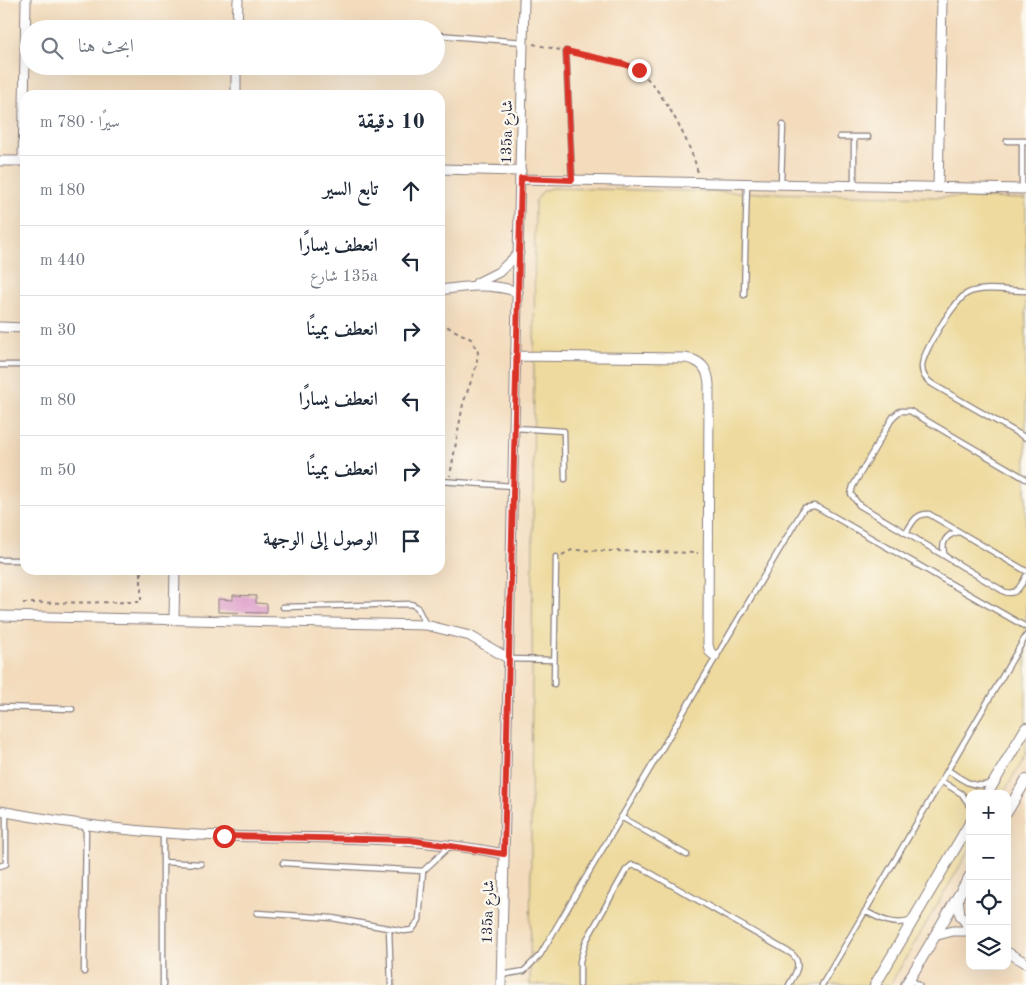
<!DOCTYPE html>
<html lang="ar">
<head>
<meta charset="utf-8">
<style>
  :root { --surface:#fff; --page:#f6f6f7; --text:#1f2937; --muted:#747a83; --line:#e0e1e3 }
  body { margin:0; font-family:"Old Standard TT",Amiri,serif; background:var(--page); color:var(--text); direction:rtl }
  .controls { position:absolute; right:15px; bottom:15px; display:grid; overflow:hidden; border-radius:10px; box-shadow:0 5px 20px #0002 }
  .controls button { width:45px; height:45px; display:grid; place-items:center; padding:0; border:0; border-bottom:1px solid var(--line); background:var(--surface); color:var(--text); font:25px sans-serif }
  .stop { position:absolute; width:15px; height:15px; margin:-11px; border:4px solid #d93025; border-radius:50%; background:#fff }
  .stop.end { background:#d93025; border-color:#fff; box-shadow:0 1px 5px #0008 }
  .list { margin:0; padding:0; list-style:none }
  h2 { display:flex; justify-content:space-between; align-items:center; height:65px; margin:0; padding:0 20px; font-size:21px }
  h2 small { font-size:16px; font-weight:400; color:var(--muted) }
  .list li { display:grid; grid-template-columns:32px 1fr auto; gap:15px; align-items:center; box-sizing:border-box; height:70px; padding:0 20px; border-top:1px solid var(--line) }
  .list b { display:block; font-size:19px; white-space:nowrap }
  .list p { margin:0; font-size:16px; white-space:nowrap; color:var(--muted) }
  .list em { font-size:16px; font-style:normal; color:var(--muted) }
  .icon { flex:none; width:28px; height:28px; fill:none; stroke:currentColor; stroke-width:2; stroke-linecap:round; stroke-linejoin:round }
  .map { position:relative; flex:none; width:1026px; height:985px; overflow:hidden; direction:ltr }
  .search { position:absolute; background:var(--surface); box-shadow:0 5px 20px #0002; left:20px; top:20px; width:425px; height:55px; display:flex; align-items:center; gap:12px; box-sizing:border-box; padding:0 18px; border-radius:28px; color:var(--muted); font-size:19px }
  .panel { position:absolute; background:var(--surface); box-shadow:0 5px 20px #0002; left:20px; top:90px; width:425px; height:485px; border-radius:15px; direction:rtl }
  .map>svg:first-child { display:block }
</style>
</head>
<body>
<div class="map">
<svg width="1026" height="985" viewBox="0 0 1026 985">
  <rect width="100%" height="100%" fill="#fbf7ec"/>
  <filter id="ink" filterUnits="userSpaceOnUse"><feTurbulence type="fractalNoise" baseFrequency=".02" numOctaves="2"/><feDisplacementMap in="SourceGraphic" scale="10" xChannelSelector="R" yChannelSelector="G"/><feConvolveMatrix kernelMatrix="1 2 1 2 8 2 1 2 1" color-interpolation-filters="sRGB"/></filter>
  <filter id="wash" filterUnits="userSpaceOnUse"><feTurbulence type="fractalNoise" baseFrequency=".0096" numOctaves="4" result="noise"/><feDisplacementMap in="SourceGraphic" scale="20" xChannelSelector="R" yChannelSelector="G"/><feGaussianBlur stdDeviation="1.12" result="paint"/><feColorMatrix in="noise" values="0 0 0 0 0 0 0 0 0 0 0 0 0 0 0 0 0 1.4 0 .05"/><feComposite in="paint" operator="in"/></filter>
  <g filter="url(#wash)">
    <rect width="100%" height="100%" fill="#f3dbbc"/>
    <path fill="#eeda9e" stroke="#887e6c" d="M 551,188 L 1026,199 L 1026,754 L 1003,794 L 970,794 L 970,849 L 890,985 L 530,985 L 535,202 L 543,191 Z"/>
    <g id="blocks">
      <path fill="#dc9bc9" d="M 233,595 L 256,596 L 256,603 L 267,604 L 267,613 L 218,612 L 218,599 L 233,600 Z"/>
    </g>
  </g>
  <g filter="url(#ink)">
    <use href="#blocks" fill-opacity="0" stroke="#8a7e7c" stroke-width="1"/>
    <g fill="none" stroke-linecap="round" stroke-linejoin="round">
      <g stroke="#8a7e7c" stroke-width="7">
        <path id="service" d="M 438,35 L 523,42
          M 566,51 L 572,179
          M 840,137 L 868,137
          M 854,137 L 854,185
          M 1007,141 L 1026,141
          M 1022,141 L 1022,188
          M 781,184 L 783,125
          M 1026,291 C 1009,291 984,286 968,293 C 956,298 921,354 922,367 C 922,375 927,381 934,385 L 1026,438
          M 744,295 L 747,183
          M 0,365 L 25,365
          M 515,428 L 564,431 L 565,479
          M 1026,479 L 910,411 L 900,411 L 893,417 L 853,486 L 851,494 L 859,505 L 1005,592 C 1017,596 1021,585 1026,576
          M 440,481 L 513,486
          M 906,533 C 912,523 916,513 929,514 L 1026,571
          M 945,556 C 940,543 946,534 959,532
          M 0,560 L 25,560
          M 283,607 L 411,604 L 417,607 L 426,625
          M 509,659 L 554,660
          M 554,684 L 556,557
          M 0,707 L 72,709
          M 948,770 C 961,779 974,790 991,783
          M 941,781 L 962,794 L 970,806
          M 621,817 L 687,855
          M 163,834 L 163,985
          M 163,862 L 201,864
          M 283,863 L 423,871
          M 0,866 L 6,864 L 6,812
          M 865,911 C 880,919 893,926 910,921
          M 257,913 L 332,918 L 404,931 L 412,930 L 419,920 L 423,871 L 451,845
          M 389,928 L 391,985
          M 84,972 L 86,826
          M 501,975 L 524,971 L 540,955 L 804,508 L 814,506 L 819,508 L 1026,627
          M 909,979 L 919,985
          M 580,985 L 580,961 L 586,941 L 626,870 L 632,865 L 640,867 L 792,954 C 803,964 795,974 789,985
          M 822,985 L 1026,636"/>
      </g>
      <g stroke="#8a7e7c" stroke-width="11">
        <path id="minor" d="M 237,29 L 238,0
          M 236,95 L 236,66
          M 0,161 L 25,161
          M 23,161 L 26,0
          M 440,169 L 521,171
          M 521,179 L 1026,189
          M 938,187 L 942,0
          M 477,283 L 499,272 L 519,253
          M 440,290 C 468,286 490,283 518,292
          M 0,327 L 25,328
          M 516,356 L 685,358 C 700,360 708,368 709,384 L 708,645 L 710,652 L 715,656
          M 0,616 L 426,625 L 470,636 L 509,659
          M 174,619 L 175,570
          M 0,811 C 75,825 149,834 225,836 C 322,839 409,835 504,854
          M 958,896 L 960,915 L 970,929
          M 934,936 L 953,931 L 970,931
          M 1007,952 L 1026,963
          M 501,985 L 524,0"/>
      </g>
      <g stroke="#8a7e7c" stroke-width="12">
        <path id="tertiary" d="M 987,794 L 1026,728
          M 1007,812 L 1026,780
          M 875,985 L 970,823
          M 906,985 L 970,876"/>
      </g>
      <path stroke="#8a7e7c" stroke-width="2" stroke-dasharray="4 4" stroke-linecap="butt" d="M 533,44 L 560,50
        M 572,53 C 592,57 615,59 633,67 C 657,78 694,148 698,174
        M 440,323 L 471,339 L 478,352 L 476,367 L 463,404 L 450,476
        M 562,555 L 572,550 L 698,553
        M 23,603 L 141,602 L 141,570"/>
      <use href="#service" stroke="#fff" stroke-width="4.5"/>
      <use href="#minor" stroke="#fff" stroke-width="9"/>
      <use href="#tertiary" stroke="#fff" stroke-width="10"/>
    </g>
  </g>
  <g fill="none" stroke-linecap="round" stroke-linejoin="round" filter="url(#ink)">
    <path stroke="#d93025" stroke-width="6" d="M 224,836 L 410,840 L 504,854 L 521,178 L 572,180 L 566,51 L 624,64 L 639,70"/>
  </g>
  <g text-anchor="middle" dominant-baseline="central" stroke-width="5" stroke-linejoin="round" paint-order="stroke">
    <g font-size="15" fill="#22223b" stroke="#fbf7ec">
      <text transform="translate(508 132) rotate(-89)">135a شارع</text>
      <text transform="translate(489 912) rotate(-88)">135a شارع</text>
    </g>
  </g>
</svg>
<div class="controls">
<button>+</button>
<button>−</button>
<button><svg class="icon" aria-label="locate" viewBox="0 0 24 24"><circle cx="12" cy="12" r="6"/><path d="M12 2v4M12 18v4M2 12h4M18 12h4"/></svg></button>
<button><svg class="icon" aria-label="layers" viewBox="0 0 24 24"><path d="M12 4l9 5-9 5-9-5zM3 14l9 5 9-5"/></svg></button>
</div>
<div class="stop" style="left:224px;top:836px"></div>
<div class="stop end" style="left:639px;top:70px"></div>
<div class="search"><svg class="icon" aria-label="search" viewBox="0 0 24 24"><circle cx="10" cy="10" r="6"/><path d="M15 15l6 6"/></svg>ابحث هنا</div>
<section class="panel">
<h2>10 دقيقة<small>سيرًا · 780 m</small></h2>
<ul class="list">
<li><svg class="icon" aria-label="ahead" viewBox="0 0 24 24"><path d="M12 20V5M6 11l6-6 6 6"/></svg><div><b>تابع السير</b></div><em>180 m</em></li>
<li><svg class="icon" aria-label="left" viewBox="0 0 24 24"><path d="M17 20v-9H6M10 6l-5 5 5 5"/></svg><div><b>انعطف يسارًا</b><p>135a شارع</p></div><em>440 m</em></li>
<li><svg class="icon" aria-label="right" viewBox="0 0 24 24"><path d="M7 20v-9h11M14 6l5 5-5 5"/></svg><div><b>انعطف يمينًا</b></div><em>30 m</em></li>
<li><svg class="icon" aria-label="left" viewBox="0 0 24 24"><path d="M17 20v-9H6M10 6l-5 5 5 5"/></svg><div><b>انعطف يسارًا</b></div><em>80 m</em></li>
<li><svg class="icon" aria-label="right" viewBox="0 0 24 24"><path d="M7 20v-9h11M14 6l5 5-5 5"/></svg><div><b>انعطف يمينًا</b></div><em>50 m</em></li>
<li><svg class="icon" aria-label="arrive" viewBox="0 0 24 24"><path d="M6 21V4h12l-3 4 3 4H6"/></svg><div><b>الوصول إلى الوجهة</b></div></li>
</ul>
</section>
</div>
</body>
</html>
